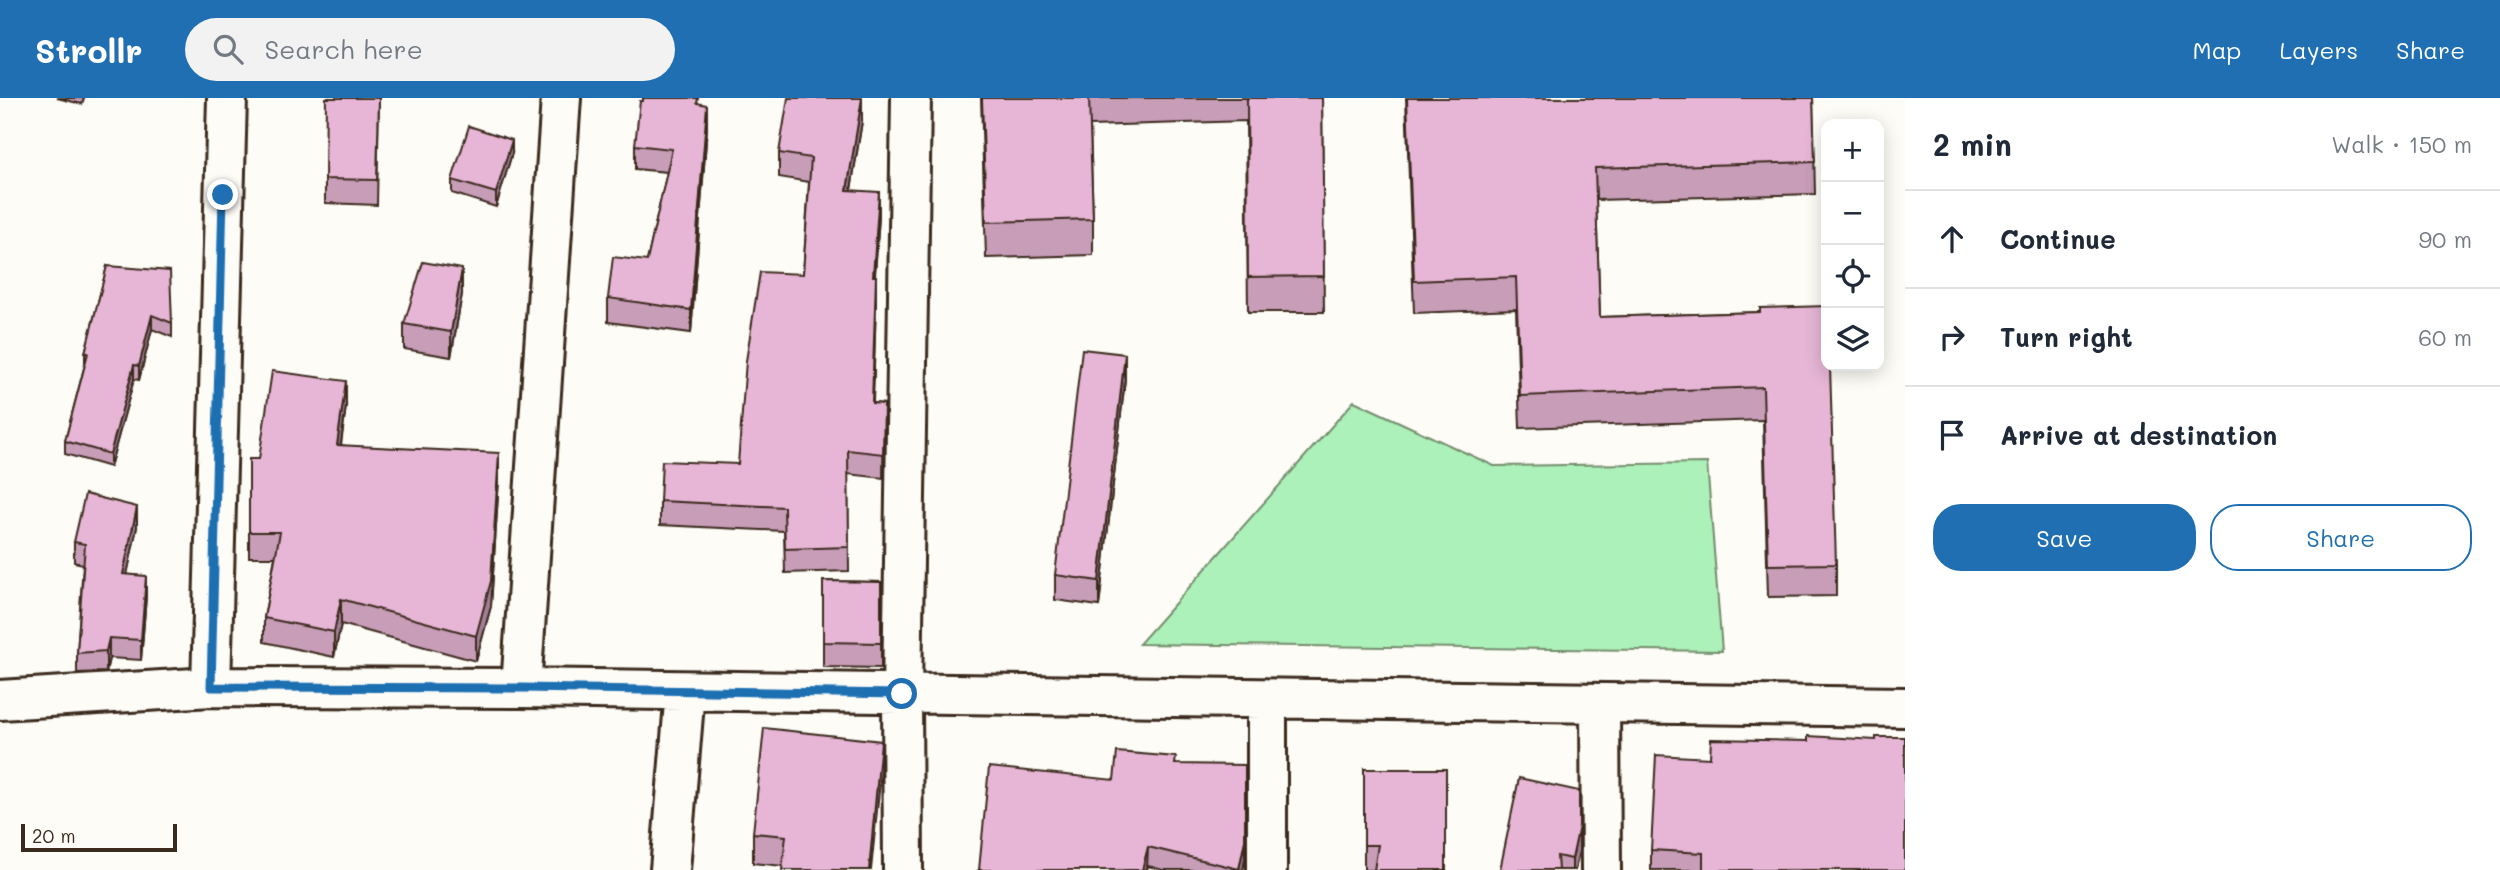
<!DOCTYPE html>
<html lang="en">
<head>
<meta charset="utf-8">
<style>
  :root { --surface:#fff; --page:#f2f2f3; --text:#1f2937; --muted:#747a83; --line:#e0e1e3; --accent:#1f6fb2 }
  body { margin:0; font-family:Mali,sans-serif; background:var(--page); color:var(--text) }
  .controls { position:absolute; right:21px; top:21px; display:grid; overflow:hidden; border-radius:14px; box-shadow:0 4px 18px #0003 }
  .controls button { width:63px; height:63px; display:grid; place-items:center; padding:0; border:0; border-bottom:2px solid var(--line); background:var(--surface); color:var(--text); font:35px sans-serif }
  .scale { position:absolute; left:21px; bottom:18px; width:156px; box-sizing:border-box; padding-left:7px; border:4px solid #3b2a1e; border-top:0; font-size:19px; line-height:24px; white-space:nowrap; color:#3b2a1e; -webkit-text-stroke:5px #fdfcf7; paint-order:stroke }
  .stop { position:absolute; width:21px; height:21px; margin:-16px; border:5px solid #1f6fb2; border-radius:50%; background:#fff }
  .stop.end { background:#1f6fb2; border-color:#fff; box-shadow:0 2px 7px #0008 }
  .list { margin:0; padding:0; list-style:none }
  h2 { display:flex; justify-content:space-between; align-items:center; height:91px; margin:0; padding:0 28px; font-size:30px }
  h2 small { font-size:23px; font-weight:400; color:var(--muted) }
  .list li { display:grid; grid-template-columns:46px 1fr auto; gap:21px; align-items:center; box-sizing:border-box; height:98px; padding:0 28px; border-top:2px solid var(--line) }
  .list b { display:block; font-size:26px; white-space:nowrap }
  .list em { font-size:23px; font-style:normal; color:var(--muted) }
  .actions { display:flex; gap:14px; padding:21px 28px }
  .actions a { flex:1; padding:16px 0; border:2px solid var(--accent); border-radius:28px; text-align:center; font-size:24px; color:var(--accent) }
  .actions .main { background:var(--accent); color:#fff }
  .icon { flex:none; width:38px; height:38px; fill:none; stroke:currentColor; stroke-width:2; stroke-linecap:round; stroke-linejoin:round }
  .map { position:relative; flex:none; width:1905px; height:772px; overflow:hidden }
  header { display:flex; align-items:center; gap:42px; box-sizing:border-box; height:98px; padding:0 35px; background:var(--accent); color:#fff }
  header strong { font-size:33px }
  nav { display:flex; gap:38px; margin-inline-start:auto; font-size:24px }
  .search { width:490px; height:63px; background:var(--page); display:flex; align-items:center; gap:18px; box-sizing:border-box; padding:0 24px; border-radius:38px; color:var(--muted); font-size:26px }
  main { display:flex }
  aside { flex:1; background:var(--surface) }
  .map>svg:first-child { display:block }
</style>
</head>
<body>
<header>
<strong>Strollr</strong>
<div class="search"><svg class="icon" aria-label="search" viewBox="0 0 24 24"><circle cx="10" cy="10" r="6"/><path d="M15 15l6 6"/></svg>Search here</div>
<nav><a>Map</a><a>Layers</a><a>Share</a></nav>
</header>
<main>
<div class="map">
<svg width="1905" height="772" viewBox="0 0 1905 772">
  <rect width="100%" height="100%" fill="#fdfcf7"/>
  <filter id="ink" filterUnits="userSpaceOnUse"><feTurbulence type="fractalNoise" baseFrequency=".0143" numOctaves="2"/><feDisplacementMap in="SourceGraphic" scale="14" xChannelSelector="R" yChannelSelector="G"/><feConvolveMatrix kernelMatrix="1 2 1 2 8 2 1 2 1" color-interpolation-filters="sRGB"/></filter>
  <g filter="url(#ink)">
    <path fill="#acf0ba" stroke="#748d6c" stroke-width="2" d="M 1354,303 L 1494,368 L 1707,365 L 1722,553 L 1139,546 Z"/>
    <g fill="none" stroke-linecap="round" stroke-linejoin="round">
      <g stroke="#3b2a1e" stroke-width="44">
        <path id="street" d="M 211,589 L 227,0
          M 521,590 L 561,0
          M 0,602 L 211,589 L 521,590 L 1905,609
          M 1600,606 L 1601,772
          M 670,772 L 685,593
          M 903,772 L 902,596 L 911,0
          M 1267,772 L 1267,601"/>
      </g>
      <use href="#street" stroke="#fdfcf7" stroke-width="38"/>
    </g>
    <path fill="#c79db8" stroke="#3b2a1e" stroke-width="2" d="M 57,0 L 84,0 L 82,6 Z
      M 379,0 L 377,107 L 325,105 L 325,81 Z
      M 981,0 L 1322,0 L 1324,214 L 1248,214 L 1246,23 L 1090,28 L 1093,121 L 1093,157 L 986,160 Z
      M 1406,0 L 1813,0 L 1815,96 L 1596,102 L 1600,219 L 1760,214 L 1836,466 L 1836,498 L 1768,499 L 1763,322 L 1520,330 L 1516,211 L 1414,215 Z
      M 698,5 L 707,30 L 691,235 L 608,224 L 608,200 L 647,163 L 667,74 L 635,71 L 635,47 Z
      M 862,23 L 851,92 L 879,118 L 875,178 L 876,202 L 873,305 L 884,306 L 883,380 L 848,376 L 849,473 L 785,475 L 784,433 L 660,427 L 660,403 L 738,366 L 803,176 L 809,84 L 779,79 L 779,55 Z
      M 512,55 L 496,109 L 452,95 L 452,82 Z
      M 107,168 L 172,225 L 172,239 L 152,231 L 139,282 L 134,281 L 110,369 L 65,356 L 65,343 L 85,266 L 85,255 Z
      M 462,196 L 451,259 L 404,251 L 404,226 Z
      M 1125,281 L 1099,508 L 1055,502 L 1055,477 Z
      M 346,308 L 341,347 L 499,380 L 491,508 L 476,563 L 341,526 L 334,559 L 264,544 L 264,520 L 275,459 L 249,459 L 249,361 L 259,361 Z
      M 137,429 L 127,476 L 146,498 L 141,562 L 109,560 L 106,574 L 77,575 L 77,555 L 83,466 L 74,464 L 74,444 Z
      M 823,483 L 881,484 L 881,570 L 823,569 Z
      M 1876,642 L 1905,772 L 1651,772 L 1651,752 L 1710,660 L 1808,643 Z
      M 1176,666 L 1245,761 L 1243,772 L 1163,772 L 1148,768 L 1147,772 L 979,772 L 1114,682 Z
      M 1364,671 L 1446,772 L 1364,772 Z
      M 881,673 L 783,768 L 753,765 L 753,735 Z
      M 1579,753 L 1575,772 L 1500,772 Z"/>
    <path fill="#a27f96" stroke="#3b2a1e" stroke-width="2" d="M 862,0 L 862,23 L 847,116 L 847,92 Z
      M 707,7 L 707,30 L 691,235 L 691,212 Z
      M 512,42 L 512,55 L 496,109 L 496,95 Z
      M 879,94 L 879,118 L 873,202 L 873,178 Z
      M 462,171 L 462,196 L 451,259 L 451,234 Z
      M 876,178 L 876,202 L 872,329 L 872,305 Z
      M 152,217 L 152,231 L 139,282 L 139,268 Z
      M 1125,256 L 1125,281 L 1099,508 L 1099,483 Z
      M 134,267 L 134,281 L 110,369 L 110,356 Z
      M 346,283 L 346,308 L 337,372 L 337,347 Z
      M 499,355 L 499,380 L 491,508 L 476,563 L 476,538 Z
      M 137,409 L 137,429 L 123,496 L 123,476 Z
      M 146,478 L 146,498 L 141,562 L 141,542 Z
      M 341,501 L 341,526 L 334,559 L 334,534 Z
      M 109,540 L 109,560 L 106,574 L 106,553 Z
      M 881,643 L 881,673 L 871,772 L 869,772 Z
      M 1579,728 L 1579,753 L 1575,772 L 1572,772 L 1572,761 Z
      M 1245,742 L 1245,761 L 1243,772 L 1239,772 Z
      M 1148,749 L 1147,772 L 1142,772 Z"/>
    <path fill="#e7b6d6" stroke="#3b2a1e" stroke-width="2" d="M 326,0 L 379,0 L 377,82 L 325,81 Z
      M 643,0 L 698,0 L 697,5 L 707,7 L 691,212 L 608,200 L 613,159 L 647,163 L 672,51 L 635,47 L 640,3 L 643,3 Z
      M 788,0 L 862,0 L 847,92 L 879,94 L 873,178 L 876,178 L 872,305 L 884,306 L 883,356 L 848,352 L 849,449 L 785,451 L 784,409 L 660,403 L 662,363 L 738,366 L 746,263 L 760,174 L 803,176 L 811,60 L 779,55 Z
      M 982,0 L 1089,0 L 1093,121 L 986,124 Z
      M 1247,0 L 1322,0 L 1324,178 L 1248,179 Z
      M 1407,0 L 1813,0 L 1815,64 L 1595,70 L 1600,219 L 1760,214 L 1760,210 L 1826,208 L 1826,268 L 1830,268 L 1836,466 L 1768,467 L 1763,289 L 1520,298 L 1516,179 L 1414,183 Z
      M 469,28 L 512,42 L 496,95 L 452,82 Z
      M 423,164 L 462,171 L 451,234 L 404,226 Z
      M 107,168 L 170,173 L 172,225 L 152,217 L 139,268 L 134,267 L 110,356 L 65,343 L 88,255 L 85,255 Z
      M 1082,251 L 1125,256 L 1099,483 L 1055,477 Z
      M 272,273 L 346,283 L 337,347 L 499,355 L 491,483 L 476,538 L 341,501 L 334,534 L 264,520 L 280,434 L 249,434 L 249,361 L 259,361 Z
      M 85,396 L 137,409 L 123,476 L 146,478 L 141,542 L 109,540 L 106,553 L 77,555 L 85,446 L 74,444 Z
      M 823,483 L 881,484 L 881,545 L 823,544 Z
      M 764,630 L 881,643 L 869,772 L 871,772 L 782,772 L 786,738 L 753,735 Z
      M 1808,638 L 1876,642 L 1876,639 L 1905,639 L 1905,772 L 1703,772 L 1703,755 L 1651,752 L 1656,657 L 1710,660 L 1711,641 L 1808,643 Z
      M 1117,654 L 1176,659 L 1175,666 L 1245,667 L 1245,742 L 1239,771 L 1148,749 L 1142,772 L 979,772 L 989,669 L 1114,682 Z
      M 1364,671 L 1446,671 L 1446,772 L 1374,772 L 1378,747 L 1364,747 Z
      M 1519,680 L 1579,693 L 1579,728 L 1572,761 L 1557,758 L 1558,772 L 1500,772 Z"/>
  </g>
  <g fill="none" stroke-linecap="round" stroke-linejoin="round" filter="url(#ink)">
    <path stroke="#1f6fb2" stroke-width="9" d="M 223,97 L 211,589 L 521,590 L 902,596"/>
  </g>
</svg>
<div class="controls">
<button>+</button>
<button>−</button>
<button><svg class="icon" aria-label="locate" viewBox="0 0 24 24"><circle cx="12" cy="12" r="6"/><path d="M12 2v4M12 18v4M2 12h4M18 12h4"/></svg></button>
<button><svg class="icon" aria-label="layers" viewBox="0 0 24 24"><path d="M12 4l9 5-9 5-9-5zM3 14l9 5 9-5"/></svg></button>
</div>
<div class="scale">20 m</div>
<div class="stop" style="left:902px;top:596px"></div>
<div class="stop end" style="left:223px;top:97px"></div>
</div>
<aside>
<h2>2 min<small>Walk · 150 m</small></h2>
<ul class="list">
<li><svg class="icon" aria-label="ahead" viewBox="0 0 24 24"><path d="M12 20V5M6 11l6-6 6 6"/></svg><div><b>Continue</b></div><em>90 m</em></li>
<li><svg class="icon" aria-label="right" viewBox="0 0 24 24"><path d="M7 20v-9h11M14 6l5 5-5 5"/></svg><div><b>Turn right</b></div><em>60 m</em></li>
<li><svg class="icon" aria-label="arrive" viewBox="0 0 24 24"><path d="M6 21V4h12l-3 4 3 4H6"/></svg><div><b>Arrive at destination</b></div></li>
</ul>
<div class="actions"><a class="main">Save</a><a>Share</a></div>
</aside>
</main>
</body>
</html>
